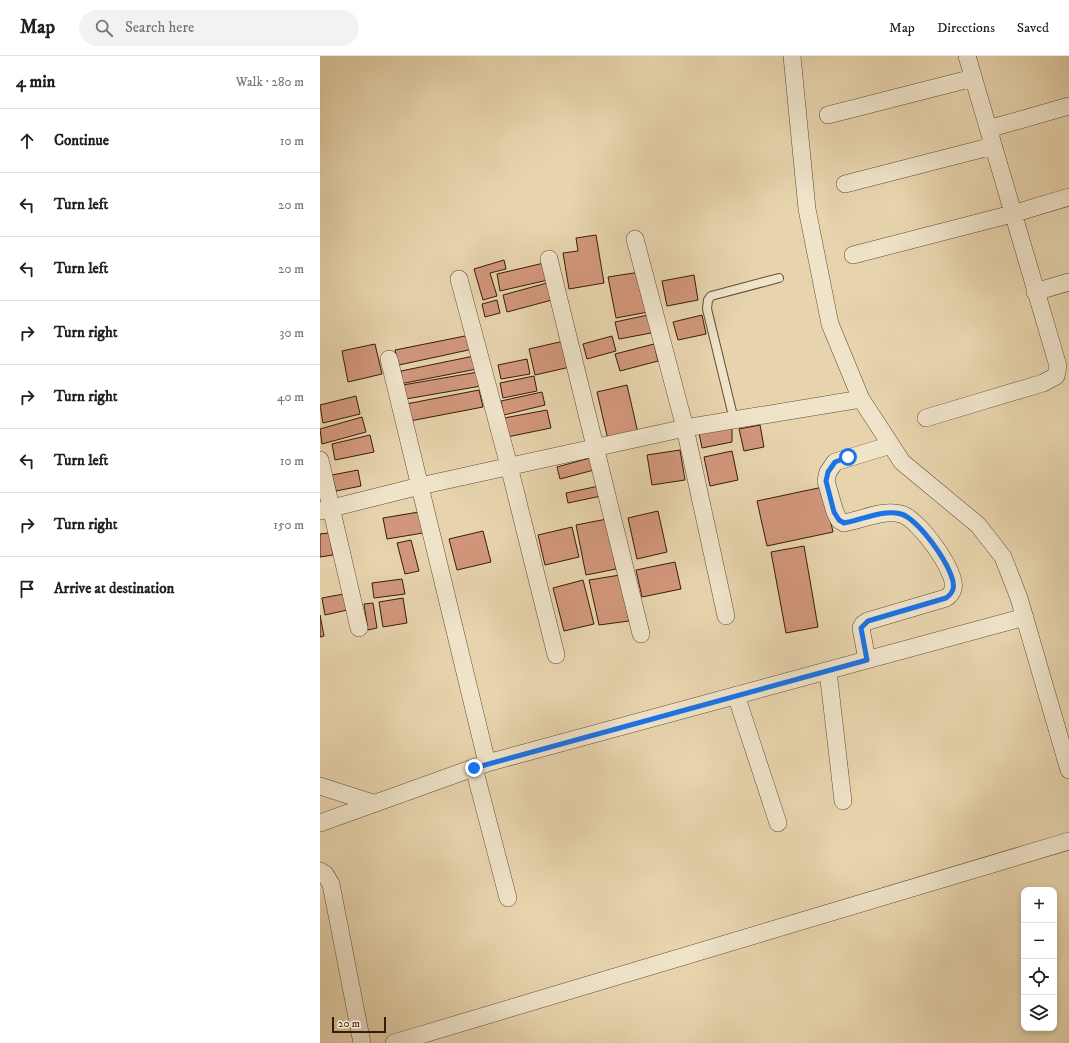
<!DOCTYPE html>
<html lang="en">
<head>
<meta charset="utf-8">
<style>
  :root { --surface:#fff; --page:#f2f2f2; --text:#202124; --muted:#757577; --line:#e0e0e0 }
  body { margin:0; font-family:"IM FELL DW Pica",serif; background:var(--page); color:var(--text) }
  .controls { position:absolute; right:12px; bottom:12px; display:grid; overflow:hidden; border-radius:8px; box-shadow:0 2px 6px #0003 }
  .controls button { width:36px; height:36px; display:grid; place-items:center; padding:0; border:0; border-bottom:1px solid var(--line); background:var(--surface); color:var(--text); font:20px sans-serif }
  .scale { position:absolute; left:12px; bottom:10px; width:54px; box-sizing:border-box; padding-left:4px; border:2px solid #361c0a; border-top:0; font-size:11px; line-height:14px; white-space:nowrap; color:#361c0a; -webkit-text-stroke:3px #efe3ca; paint-order:stroke }
  .stop { position:absolute; width:12px; height:12px; margin:-9px; border:3px solid #1a73e8; border-radius:50%; background:#fff }
  .stop.end { background:#1a73e8; border-color:#fff; box-shadow:0 1px 4px #0008 }
  .list { margin:0; padding:0; list-style:none }
  h2 { display:flex; justify-content:space-between; align-items:center; height:52px; margin:0; padding:0 16px; font-size:17px }
  h2 small { font-size:13px; font-weight:400; color:var(--muted) }
  .list li { display:grid; grid-template-columns:26px 1fr auto; gap:12px; align-items:center; box-sizing:border-box; height:64px; padding:0 16px; border-top:1px solid var(--line) }
  .list b { display:block; font-size:15px; white-space:nowrap }
  .list em { font-size:13px; font-style:normal; color:var(--muted) }
  .icon { flex:none; width:22px; height:22px; fill:none; stroke:currentColor; stroke-width:2; stroke-linecap:round; stroke-linejoin:round }
  .map { position:relative; flex:none; width:749px; height:987px; overflow:hidden }
  header { display:flex; align-items:center; gap:24px; box-sizing:border-box; height:56px; padding:0 20px; background:var(--surface); border-bottom:1px solid var(--line) }
  header strong { font-size:19px }
  nav { display:flex; gap:22px; margin-inline-start:auto; font-size:14px }
  .search { width:280px; height:36px; background:var(--page); display:flex; align-items:center; gap:10px; box-sizing:border-box; padding:0 14px; border-radius:22px; color:var(--muted); font-size:15px }
  main { display:flex }
  aside { flex:1; background:var(--surface) }
  .map>svg:first-child { display:block }
</style>
</head>
<body>
<header>
<strong>Map</strong>
<div class="search"><svg class="icon" aria-label="search" viewBox="0 0 24 24"><circle cx="10" cy="10" r="6"/><path d="M15 15l6 6"/></svg>Search here</div>
<nav><a>Map</a><a>Directions</a><a>Saved</a></nav>
</header>
<main>
<aside>
<h2>4 min<small>Walk · 280 m</small></h2>
<ul class="list">
<li><svg class="icon" aria-label="ahead" viewBox="0 0 24 24"><path d="M12 20V5M6 11l6-6 6 6"/></svg><div><b>Continue</b></div><em>10 m</em></li>
<li><svg class="icon" aria-label="left" viewBox="0 0 24 24"><path d="M17 20v-9H6M10 6l-5 5 5 5"/></svg><div><b>Turn left</b></div><em>20 m</em></li>
<li><svg class="icon" aria-label="left" viewBox="0 0 24 24"><path d="M17 20v-9H6M10 6l-5 5 5 5"/></svg><div><b>Turn left</b></div><em>20 m</em></li>
<li><svg class="icon" aria-label="right" viewBox="0 0 24 24"><path d="M7 20v-9h11M14 6l5 5-5 5"/></svg><div><b>Turn right</b></div><em>30 m</em></li>
<li><svg class="icon" aria-label="right" viewBox="0 0 24 24"><path d="M7 20v-9h11M14 6l5 5-5 5"/></svg><div><b>Turn right</b></div><em>40 m</em></li>
<li><svg class="icon" aria-label="left" viewBox="0 0 24 24"><path d="M17 20v-9H6M10 6l-5 5 5 5"/></svg><div><b>Turn left</b></div><em>10 m</em></li>
<li><svg class="icon" aria-label="right" viewBox="0 0 24 24"><path d="M7 20v-9h11M14 6l5 5-5 5"/></svg><div><b>Turn right</b></div><em>150 m</em></li>
<li><svg class="icon" aria-label="arrive" viewBox="0 0 24 24"><path d="M6 21V4h12l-3 4 3 4H6"/></svg><div><b>Arrive at destination</b></div></li>
</ul>
</aside>
<div class="map">
<svg width="749" height="987" viewBox="0 0 749 987">
  <rect width="100%" height="100%" fill="#e7d4ad"/>
  <filter id="stains"><feTurbulence type="fractalNoise" baseFrequency=".005" numOctaves="4"/><feColorMatrix values="0 0 0 0 .2 0 0 0 0 .09 0 0 0 0 .02 0 0 0 .5 -.17"/></filter>
  <radialGradient id="worn" r=".72"><stop offset=".6" stop-color="#630" stop-opacity="0"/><stop offset="1" stop-color="#630" stop-opacity=".3"/></radialGradient>
  <path fill="#d2977b" stroke="#361c0a" d="M 276,179 L 284,227 L 249,233 L 243,197 L 258,195 L 256,182 Z
    M 184,204 L 186,213 L 170,217 L 177,240 L 163,244 L 154,213 Z
    M 224,207 L 228,224 L 180,235 L 177,218 Z
    M 320,216 L 328,256 L 296,262 L 288,221 Z
    M 374,219 L 378,244 L 347,250 L 342,225 Z
    M 227,227 L 232,244 L 187,256 L 183,239 Z
    M 177,244 L 180,257 L 165,261 L 162,248 Z
    M 328,259 L 331,277 L 299,283 L 295,266 Z
    M 382,259 L 386,278 L 358,284 L 353,266 Z
    M 150,279 L 153,293 L 79,309 L 75,294 Z
    M 292,280 L 296,295 L 267,303 L 263,288 Z
    M 244,285 L 250,311 L 215,319 L 209,293 Z
    M 55,288 L 62,318 L 28,326 L 22,295 Z
    M 334,288 L 338,305 L 300,315 L 295,298 Z
    M 154,300 L 157,313 L 80,328 L 81,315 Z
    M 207,303 L 210,318 L 181,323 L 178,309 Z
    M 158,316 L 161,330 L 86,343 L 83,329 Z
    M 214,320 L 217,335 L 183,342 L 180,327 Z
    M 307,329 L 318,377 L 288,384 L 277,336 Z
    M 159,334 L 163,351 L 90,365 L 86,348 Z
    M 222,336 L 225,349 L 184,359 L 181,345 Z
    M 36,340 L 40,358 L 3,367 L 0,349 Z
    M 227,354 L 231,372 L 187,381 L 184,362 Z
    M 42,361 L 46,376 L 2,388 L 0,373 Z
    M 412,369 L 412,386 L 382,392 L 379,377 Z
    M 440,369 L 444,391 L 424,395 L 419,373 Z
    M 50,379 L 54,396 L 15,404 L 12,388 Z
    M 360,394 L 365,424 L 332,429 L 327,399 Z
    M 412,395 L 418,424 L 390,430 L 384,401 Z
    M 270,402 L 274,414 L 240,423 L 237,411 Z
    M 38,414 L 41,430 L 16,435 L 12,419 Z
    M 279,430 L 281,440 L 248,447 L 246,437 Z
    M 503,431 L 513,476 L 447,490 L 437,445 Z
    M 338,455 L 347,496 L 317,503 L 308,462 Z
    M 99,456 L 103,477 L 67,483 L 63,462 Z
    M 287,463 L 296,513 L 266,519 L 256,469 Z
    M 252,471 L 259,501 L 225,509 L 218,479 Z
    M 163,475 L 171,506 L 137,514 L 129,483 Z
    M 9,477 L 13,499 L 0,501 L 0,478 Z
    M 91,484 L 99,515 L 85,518 L 77,487 Z
    M 484,490 L 498,571 L 466,577 L 451,496 Z
    M 355,506 L 361,533 L 322,541 L 316,514 Z
    M 300,519 L 309,565 L 279,569 L 269,524 Z
    M 82,523 L 85,538 L 54,542 L 52,527 Z
    M 263,524 L 274,568 L 244,575 L 233,532 Z
    M 29,537 L 32,553 L 5,559 L 2,542 Z
    M 83,542 L 87,567 L 63,571 L 59,546 Z
    M 53,547 L 57,572 L 48,574 L 44,548 Z
    M 0,559 L 4,580 L 0,581 Z"/>
  <g fill="none" stroke-linecap="round" stroke-linejoin="round">
    <g stroke="#624a33" stroke-width="10">
      <path id="lane" d="M 414,364 L 387,253 L 388,244 L 391,240 L 459,222"/>
    </g>
    <g stroke="#624a33" stroke-width="18">
      <path id="street" d="M 472,0 L 487,153 L 510,268 L 541,343 L 582,406 L 658,469 L 683,501 L 699,542 L 749,714
        M 508,59 L 653,22
        M 668,73 L 749,50
        M 525,128 L 673,90
        M 315,183 L 365,372 L 406,560
        M 533,199 L 692,158 L 749,141
        M 229,203 L 321,578
        M 139,223 L 189,410 L 236,599
        M 715,236 L 749,226
        M 69,303 L 167,707
        M 606,362 L 723,327 L 736,320 L 738,310 L 647,0
        M 0,404 L 39,572
        M 0,455 L 100,430 L 365,372 L 541,343
        M 547,604 L 541,572 L 543,568 L 548,565 L 626,542 C 629,540 632,537 633,533 C 638,517 598,462 581,458 C 563,453 542,464 524,467 L 519,464 L 515,456 L 506,425 L 508,416 L 515,406 L 571,389
        M 508,615 L 523,745
        M 416,639 L 458,767
        M 154,712 L 188,842
        M 0,730 L 53,747
        M 0,767 L 167,707 L 705,561
        M 0,815 L 5,818 L 11,828 L 42,987
        M 74,987 L 749,785"/>
    </g>
    <use href="#lane" stroke="#efe3ca" stroke-width="8"/>
    <use href="#street" stroke="#efe3ca" stroke-width="17"/>
  </g>
  <g fill="none" stroke-linecap="round" stroke-linejoin="round">
    <path stroke="#1a73e8" stroke-width="5" d="M 154,712 L 547,604 L 541,572 L 548,565 L 626,542 C 629,540 632,537 633,533 C 638,517 598,462 581,458 C 563,453 542,464 524,467 L 519,464 L 514,456 L 506,425 L 508,416 L 515,406 L 528,401"/>
  </g>
  <rect width="100%" height="100%" filter="url(#stains)"/>
  <rect width="100%" height="100%" fill="url(#worn)"/>
</svg>
<div class="controls">
<button>+</button>
<button>−</button>
<button><svg class="icon" aria-label="locate" viewBox="0 0 24 24"><circle cx="12" cy="12" r="6"/><path d="M12 2v4M12 18v4M2 12h4M18 12h4"/></svg></button>
<button><svg class="icon" aria-label="layers" viewBox="0 0 24 24"><path d="M12 4l9 5-9 5-9-5zM3 14l9 5 9-5"/></svg></button>
</div>
<div class="scale">20 m</div>
<div class="stop" style="left:528px;top:401px"></div>
<div class="stop end" style="left:154px;top:712px"></div>
</div>
</main>
</body>
</html>
